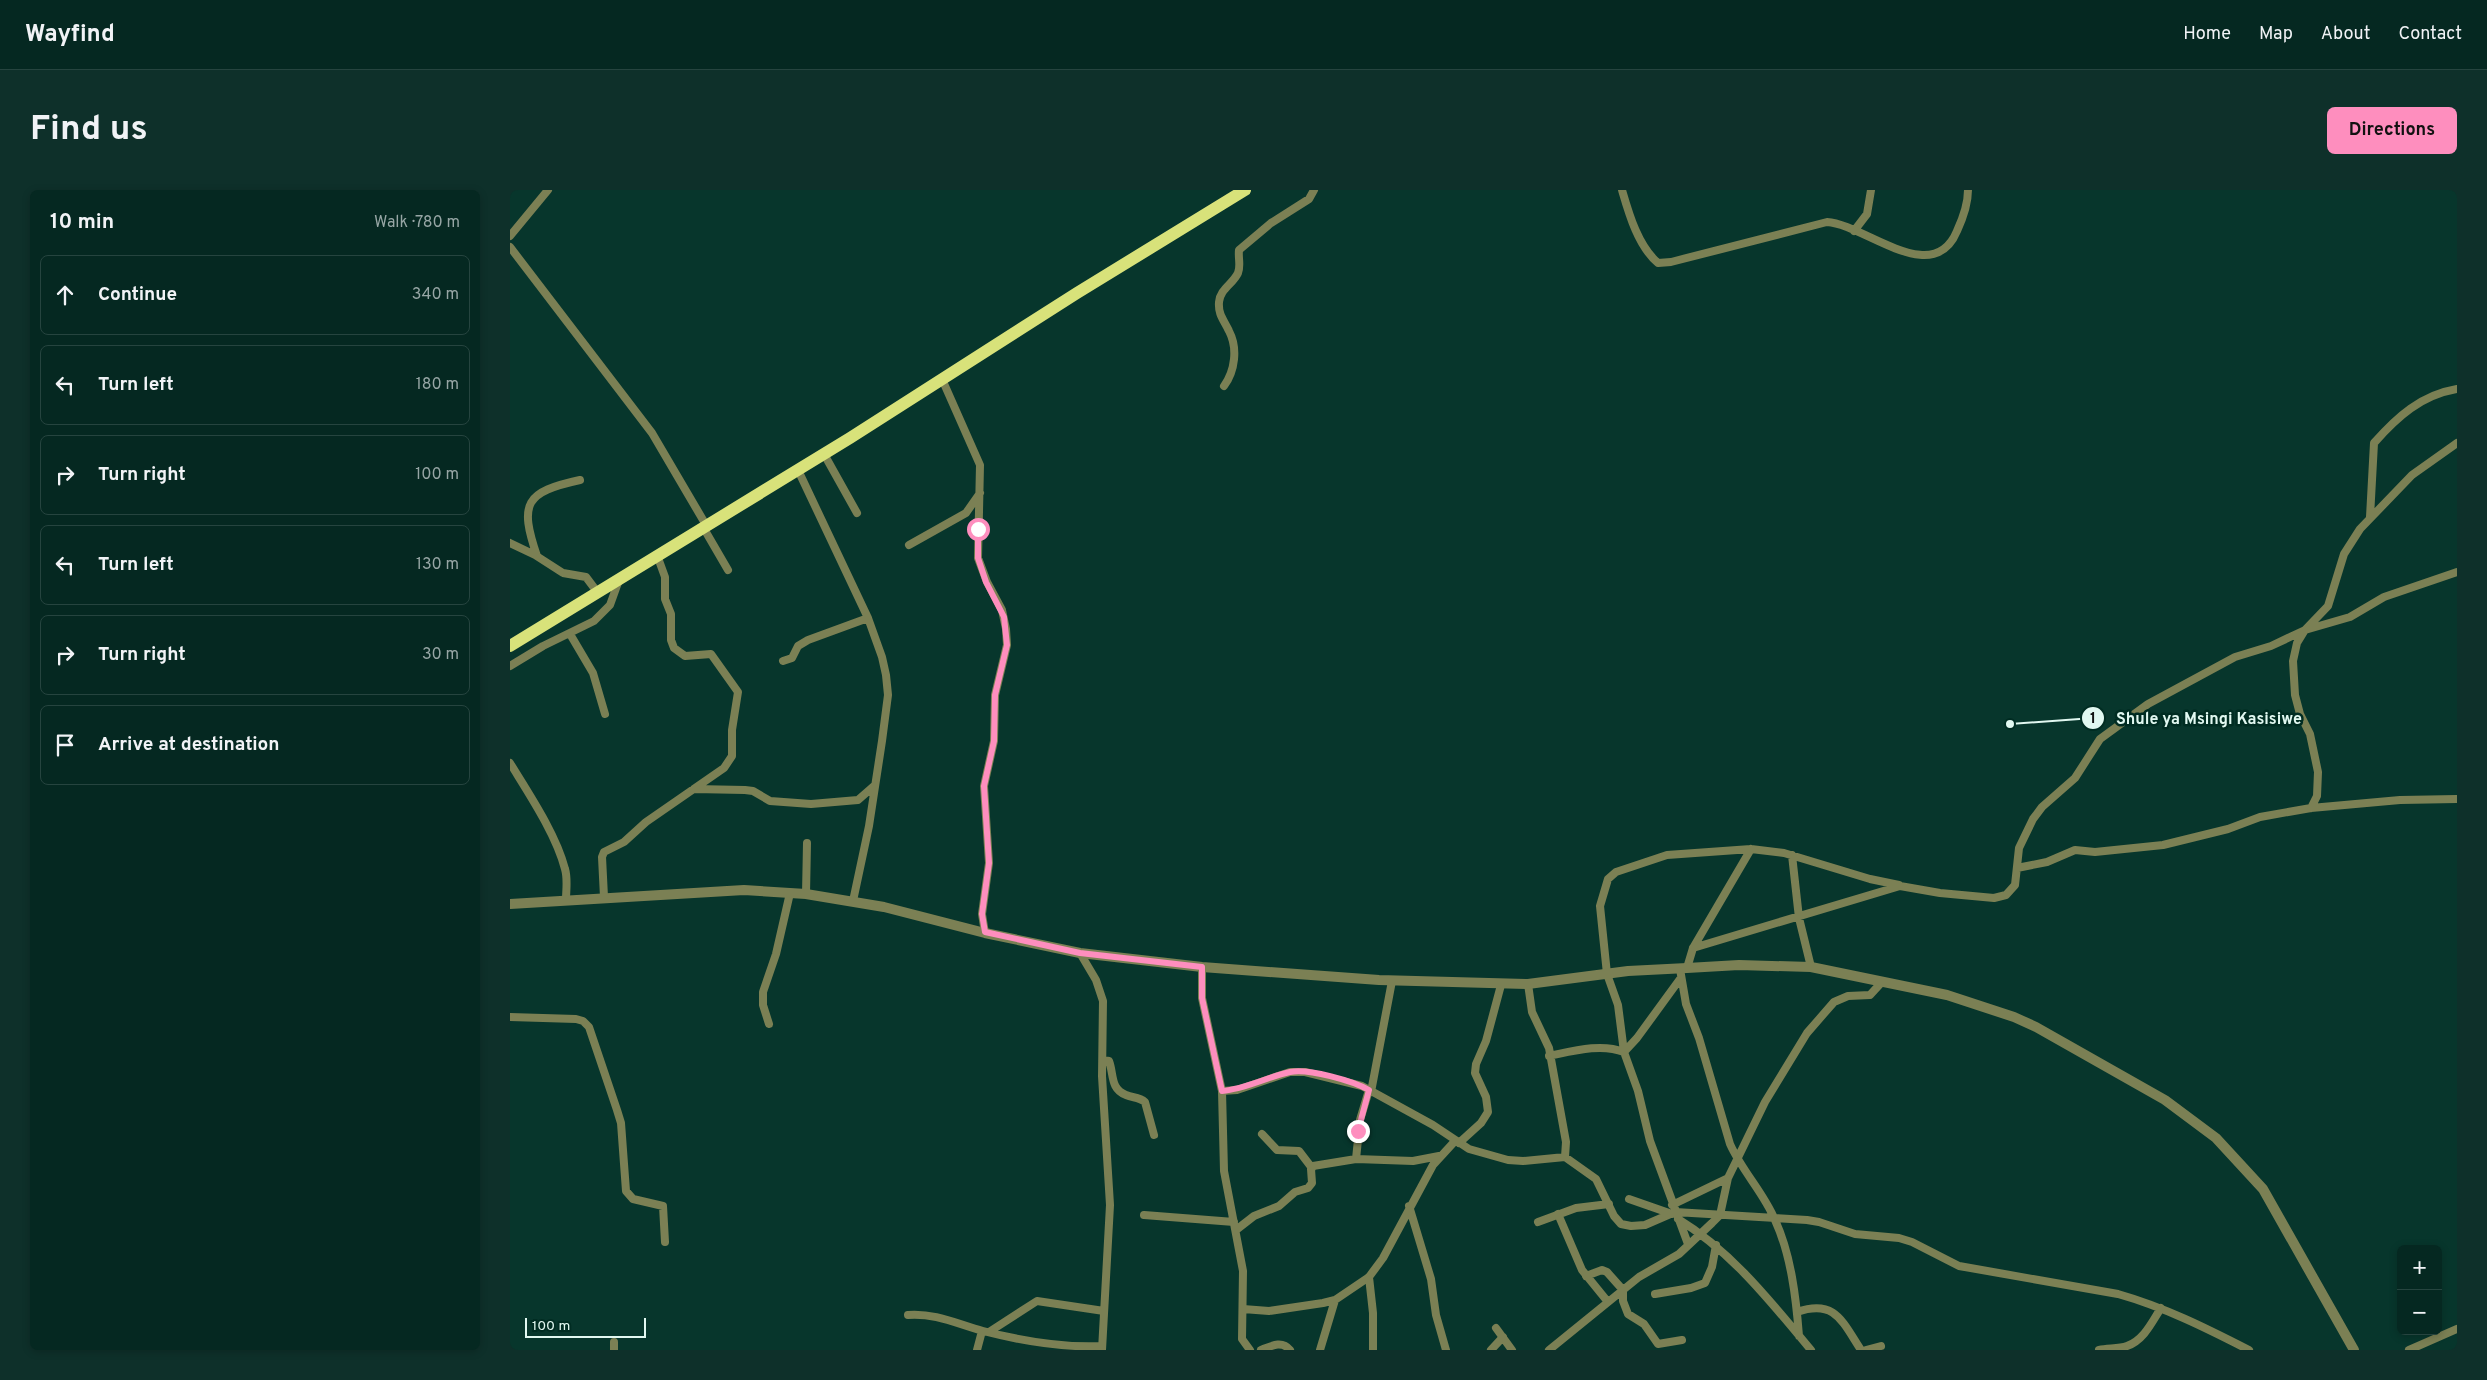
<!DOCTYPE html>
<html lang="en">
<head>
<meta charset="utf-8">
<style>
  :root { --surface:#052821; --page:#0e302a; --text:#f1f3f6; --muted:#97a6a5; --line:#26443f; --accent:#fe8ebe }
  body { margin:0; font-family:Overpass,sans-serif; background:var(--page); color:var(--text) }
  .controls { position:absolute; right:15px; bottom:15px; display:grid; overflow:hidden; border-radius:8px; box-shadow:0 2px 8px #0003 }
  .controls button { width:45px; height:45px; display:grid; place-items:center; padding:0; border:0; border-bottom:1px solid var(--line); background:var(--surface); color:var(--text); font:25px sans-serif }
  .scale { position:absolute; left:15px; bottom:12px; width:121px; box-sizing:border-box; padding-left:5px; border:2px solid #e1f8f1; border-top:0; font-size:14px; line-height:18px; white-space:nowrap; color:#e1f8f1; -webkit-text-stroke:4px #002c22; paint-order:stroke }
  .stop { position:absolute; width:15px; height:15px; margin:-11px; border:4px solid #fe8ebe; border-radius:50%; background:#fff }
  .stop.end { background:#fe8ebe; border-color:#fff; box-shadow:0 1px 5px #0008 }
  .list { margin:0; padding:0; list-style:none }
  h2 { display:flex; justify-content:space-between; align-items:center; height:65px; margin:0; padding:0 20px; font-size:21px }
  h2 small { font-size:16px; font-weight:400; color:var(--muted) }
  .list li { display:grid; grid-template-columns:32px 1fr auto; gap:15px; align-items:center; box-sizing:border-box; height:80px; margin:0 10px 10px; padding:0 10px; border:1px solid var(--line); border-radius:8px }
  .list b { display:block; font-size:19px; white-space:nowrap }
  .list em { font-size:16px; font-style:normal; color:var(--muted) }
  .icon { flex:none; width:28px; height:28px; fill:none; stroke:currentColor; stroke-width:2; stroke-linecap:round; stroke-linejoin:round }
  .map { position:relative; flex:none; width:1947px; height:1160px; overflow:hidden; border-radius:8px }
  header { display:flex; align-items:center; gap:30px; box-sizing:border-box; height:70px; padding:0 25px; background:var(--surface); border-bottom:1px solid var(--line) }
  header strong { font-size:24px }
  nav { display:flex; gap:28px; margin-inline-start:auto; font-size:18px }
  .intro { display:flex; align-items:center; justify-content:space-between; box-sizing:border-box; height:120px; padding:0 30px }
  h1 { margin:0; font-size:35px }
  .button { padding:12px 22px; border-radius:8px; background:var(--accent); color:#111; font-size:18px; font-weight:700 }
  main { display:flex; gap:30px; padding:0 30px }
  aside { flex:1; background:var(--surface); border-radius:8px; box-shadow:0 2px 8px #0003 }
  .map>svg:first-child { display:block }
</style>
</head>
<body>
<header>
<strong>Wayfind</strong>
<nav><a>Home</a><a>Map</a><a>About</a><a>Contact</a></nav>
</header>
<div class="intro"><h1>Find us</h1><a class="button">Directions</a></div>
<main>
<aside>
<h2>10 min<small>Walk · 780 m</small></h2>
<ul class="list">
<li><svg class="icon" aria-label="ahead" viewBox="0 0 24 24"><path d="M12 20V5M6 11l6-6 6 6"/></svg><div><b>Continue</b></div><em>340 m</em></li>
<li><svg class="icon" aria-label="left" viewBox="0 0 24 24"><path d="M17 20v-9H6M10 6l-5 5 5 5"/></svg><div><b>Turn left</b></div><em>180 m</em></li>
<li><svg class="icon" aria-label="right" viewBox="0 0 24 24"><path d="M7 20v-9h11M14 6l5 5-5 5"/></svg><div><b>Turn right</b></div><em>100 m</em></li>
<li><svg class="icon" aria-label="left" viewBox="0 0 24 24"><path d="M17 20v-9H6M10 6l-5 5 5 5"/></svg><div><b>Turn left</b></div><em>130 m</em></li>
<li><svg class="icon" aria-label="right" viewBox="0 0 24 24"><path d="M7 20v-9h11M14 6l5 5-5 5"/></svg><div><b>Turn right</b></div><em>30 m</em></li>
<li><svg class="icon" aria-label="arrive" viewBox="0 0 24 24"><path d="M6 21V4h12l-3 4 3 4H6"/></svg><div><b>Arrive at destination</b></div></li>
</ul>
</aside>
<div class="map">
<svg width="1947" height="1160" viewBox="0 0 1947 1160">
  <rect width="100%" height="100%" fill="#07362c"/>
  <g fill="none" stroke-linecap="round" stroke-linejoin="round">
    <path stroke="#7b8054" stroke-width="8" d="M 1112,0 C 1119,24 1128,56 1148,73 L 1161,72 L 1317,32 C 1354,34 1423,99 1447,41 C 1453,28 1458,14 1458,0
      M 1344,41 L 1357,24 L 1361,0
      M 0,46 L 38,0
      M 0,57 L 142,243 L 196,335
      M 432,189 L 470,275 L 468,368 L 477,392 L 492,420 L 496,439 L 497,455 L 485,505 L 484,551 L 474,596 L 479,673 L 472,724 L 475,743
      M 714,196 C 725,181 728,158 719,141 C 714,130 708,125 709,112 C 710,99 723,94 728,83 C 731,76 728,68 729,60 L 761,33 L 799,9 L 804,0
      M 314,264 L 347,323
      M 288,280 L 358,428 L 372,467 L 376,485 L 378,505 L 372,551 L 359,636 L 343,711
      M 1860,327 L 1864,253 C 1887,227 1911,205 1947,199
      M 193,337 L 218,380
      M 0,353 L 25,365 L 53,383 L 76,387 L 88,403
      M 399,355 L 456,323 L 470,303
      M 27,366 C 9,313 15,302 70,290
      M 60,444 L 83,483 L 95,524
      M 273,471 L 282,468 L 288,456 L 298,450 L 358,428
      M 0,476 L 33,456 L 84,431 L 100,415 L 109,390
      M 0,573 C 19,604 46,644 55,679 C 58,689 56,700 56,710
      M 184,599 L 235,600 L 243,601 L 260,611 L 301,614 L 348,610 L 364,596
      M 1801,618 L 1807,606 L 1808,582 L 1800,544 L 1790,524 L 1785,505 L 1783,471 L 1787,453 L 1795,440 L 1818,416 L 1834,364 L 1850,339 L 1902,285 L 1947,253
      M 1282,665 L 1289,728 L 1301,777
      M 1507,678 L 1537,672 L 1565,660 L 1585,662 L 1653,655 L 1718,639 L 1750,627 L 1801,618 L 1890,610 L 1947,609
      M 296,704 L 297,653
      M 94,707 L 92,667 L 94,662 L 114,652 L 136,632 L 214,578 L 222,566 L 222,540 L 228,502 L 201,464 L 175,466 L 164,458 L 161,450 L 161,424 L 155,409 L 155,387 L 147,365
      M 1183,758 L 1390,696 L 1430,703 L 1484,708 L 1496,705 L 1505,695 L 1509,658 L 1523,629 L 1532,617 L 1565,588 L 1590,549 L 1638,514 L 1725,467 L 1761,456 L 1795,440 L 1840,427 L 1874,407 L 1947,382
      M 570,763 L 586,790 L 593,811 L 592,886 L 600,1015 L 592,1160
      M 692,777 L 692,808 L 712,901 L 714,981 L 733,1081 L 732,1149 L 740,1160
      M 1177,778 L 1183,758 L 1241,659
      M 1170,779 L 1176,814 L 1189,848 L 1220,954 C 1232,981 1254,1003 1265,1030 C 1281,1065 1286,1107 1289,1146
      M 1018,794 L 1022,822 L 1039,858 L 1056,952 L 1055,967
      M 0,827 L 66,829 L 73,831 L 79,837 L 107,920 L 111,933 L 116,1001 L 123,1009 L 153,1016 L 155,1052
      M 259,834 L 253,815 L 253,802 L 266,764 L 280,703
      M 1039,866 C 1063,861 1091,853 1114,862 L 1127,848 L 1170,789
      M 593,870 L 599,871 C 604,884 600,899 616,905 C 623,908 629,907 635,912 L 644,945
      M 712,901 L 727,900 L 780,882 L 795,882 L 852,896 L 923,935 L 959,959 L 998,970 L 1013,971 L 1055,967 L 1086,989 L 1104,1026 L 1111,1034 L 1121,1036 L 1135,1035 L 1165,1022 L 1297,1030 L 1309,1032 L 1345,1044 L 1389,1048 L 1402,1052 L 1449,1076 L 1608,1104 C 1654,1117 1696,1138 1739,1160
      M 861,902 L 882,791
      M 752,944 L 767,960 L 789,961 L 802,978
      M 949,953 L 971,933 L 978,922 L 976,907 L 965,883 L 966,874 L 976,851 L 991,795
      M 846,969 L 850,930 L 859,900
      M 1119,1009 L 1162,1024
      M 1162,1015 L 1218,988 L 1255,912 L 1297,843 L 1324,812 L 1338,806 L 1360,805 L 1371,793
      M 899,1016 L 921,1089 L 926,1125 L 936,1160
      M 1048,1024 L 1072,1080 L 1098,1112
      M 634,1025 L 724,1032
      M 1168,1029 C 1221,1061 1261,1112 1301,1160
      M 1028,1032 L 1066,1018 L 1099,1014
      M 726,1040 L 744,1026 L 769,1016 L 785,1002 L 798,998 L 802,993 L 801,979 L 803,976 L 846,969 L 903,971 L 929,966
      M 1178,1054 L 1140,951 L 1128,901 L 1114,862 L 1108,815 L 1097,784 L 1090,716 L 1098,689 L 1106,682 L 1157,665 L 1241,659 L 1274,663 L 1360,689 L 1389,695
      M 1076,1086 L 1092,1080 L 1097,1082 L 1113,1100 L 1113,1111 L 1118,1124 L 1134,1134 L 1148,1154 L 1172,1150
      M 859,1087 L 863,1123 L 863,1160
      M 1145,1104 L 1181,1098 L 1195,1093 L 1202,1077 L 1206,1055
      M 733,1119 L 759,1121 L 813,1113 L 825,1110 L 859,1087 L 873,1068 L 923,975 L 945,951
      M 1287,1122 C 1325,1109 1332,1131 1351,1160
      M 398,1125 C 426,1123 447,1134 473,1141 C 512,1151 552,1158 592,1156
      M 986,1138 L 1002,1160
      M 479,1142 L 527,1111 L 594,1121
      M 104,1160 L 104,1152
      M 467,1160 L 472,1141
      M 751,1160 C 761,1156 772,1150 780,1160
      M 810,1160 L 825,1110
      M 981,1160 L 993,1147
      M 1039,1160 L 1129,1087 L 1169,1064 L 1202,1033 L 1210,1025 L 1218,988
      M 1356,1160 L 1371,1156
      M 1589,1160 C 1598,1158 1609,1159 1617,1156 C 1634,1150 1642,1132 1651,1118
      M 1899,1160 L 1947,1139"/>
    <path stroke="#7b8054" stroke-width="10" d="M 0,714 L 234,700 L 296,704 L 374,717 L 475,743 L 570,763 L 692,777 L 869,790 L 1018,794 L 1118,781 L 1177,778 L 1229,775 L 1301,777 L 1437,805 L 1504,827 L 1526,837 L 1655,910 L 1706,948 L 1753,999 L 1844,1160"/>
    <path stroke="#d8e27a" stroke-width="12" d="M 0,456 L 340,248 L 567,103 L 735,0"/>
  </g>
  <g fill="none" stroke-linecap="round" stroke-linejoin="round">
    <path stroke="#fe8ebe" stroke-width="6" d="M 468,339 L 468,368 L 476,392 L 494,427 L 497,455 L 485,505 L 484,551 L 474,596 L 479,673 L 472,724 L 475,742 L 570,763 L 692,777 L 692,808 L 712,901 C 736,899 757,887 780,882 C 798,878 843,891 859,900 L 848,941"/>
  </g>
  <path fill="none" stroke="#e1f8f1" stroke-width="2" d="M1500 534L1583 528"/>
  <g fill="#e1f8f1" stroke="#002c22" stroke-width="2">
    <circle cx="1500" cy="534" r="5"/>
    <circle cx="1583" cy="528" r="12"/>
  </g>
  <g font-size="15" text-anchor="middle" font-weight="bold" fill="#111">
    <text x="1583" y="533">1</text>
  </g>
  <g font-size="16" text-anchor="middle" font-weight="bold" fill="#e1f8f1" stroke="#002c22" stroke-width="5" stroke-linejoin="round" paint-order="stroke">
    <text x="1699" y="534">Shule ya Msingi Kasisiwe</text>
  </g>
</svg>
<div class="controls">
<button>+</button>
<button>−</button>
</div>
<div class="scale">100 m</div>
<div class="stop" style="left:468px;top:339px"></div>
<div class="stop end" style="left:848px;top:941px"></div>
</div>
</main>
</body>
</html>
